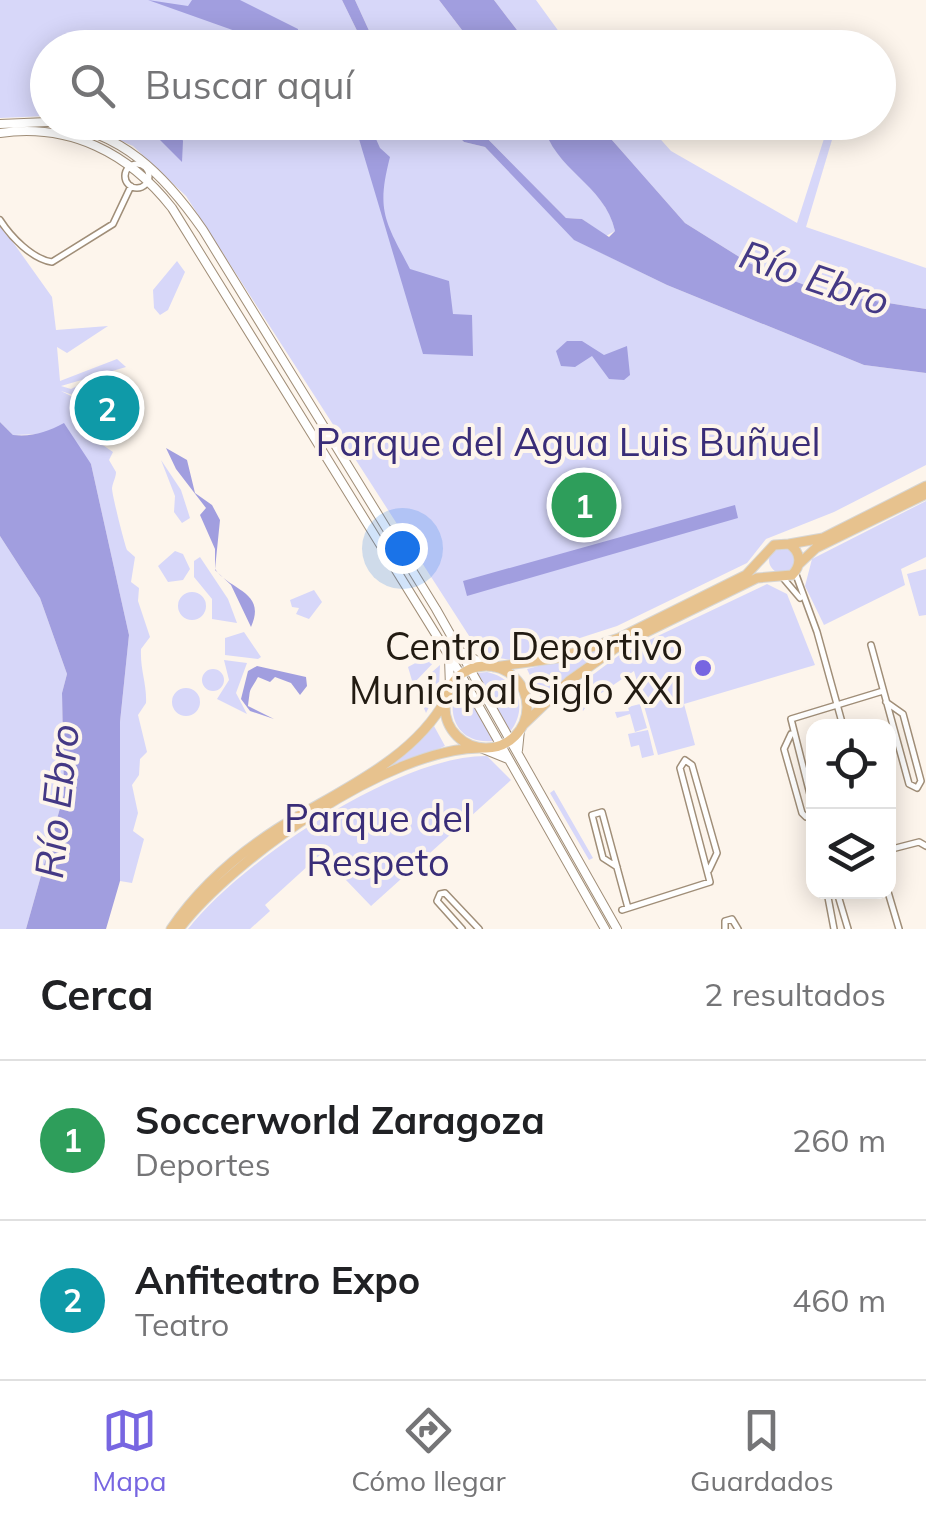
<!DOCTYPE html>
<html lang="es">
<head>
<meta charset="utf-8">
<style>
  :root { --surface:#fff; --page:#f6f6f6; --text:#202124; --muted:#757577; --line:#e0e0e0; --accent:#7766e1 }
  body { margin:0; font-family:Mulish,sans-serif; background:var(--page); color:var(--text) }
  .controls { position:absolute; right:30px; bottom:30px; display:grid; overflow:hidden; border-radius:20px; box-shadow:0 5px 25px #0003 }
  .controls button { width:90px; height:90px; display:grid; place-items:center; padding:0; border:0; border-bottom:2px solid var(--line); background:var(--surface); color:var(--text); font:50px sans-serif }
  .you { position:absolute; left:402px; top:548px; width:35px; height:35px; margin:-25px; border:8px solid #fff; border-radius:50%; background:#1a73e8; box-shadow:0 0 0 15px #1a73e833 }
  .badge { display:grid; place-items:center; width:65px; height:65px; border-radius:50%; background:var(--accent); color:#fff; font-size:32px; font-weight:700 }
  .pin { position:absolute; translate:-50% -50%; border:5px solid #fff; box-shadow:0 2px 10px #0006 }
  .list { margin:0; padding:0; list-style:none }
  h2 { display:flex; justify-content:space-between; align-items:center; height:130px; margin:0; padding:0 40px; font-size:42px }
  h2 small { font-size:32px; font-weight:400; color:var(--muted) }
  .list li { display:grid; grid-template-columns:65px 1fr auto; gap:30px; align-items:center; box-sizing:border-box; height:160px; padding:0 40px; border-top:2px solid var(--line) }
  .list b { display:block; font-size:38px; white-space:nowrap }
  .list p { margin:0; font-size:32px; white-space:nowrap; color:var(--muted) }
  .list em { font-size:32px; font-style:normal; color:var(--muted) }
  .icon { flex:none; width:55px; height:55px; fill:none; stroke:currentColor; stroke-width:2; stroke-linecap:round; stroke-linejoin:round }
  .map { position:relative; flex:none; width:926px; height:929px; overflow:hidden }
  .search { position:absolute; background:var(--surface); box-shadow:0 5px 25px #0003; left:30px; right:30px; top:30px; height:110px; display:flex; align-items:center; gap:25px; box-sizing:border-box; padding:0 35px; border-radius:55px; color:var(--muted); font-size:38px }
  .sheet { height:450px; background:var(--surface) }
  nav { display:flex; justify-content:space-around; align-items:center; box-sizing:border-box; height:140px; border-top:2px solid var(--line); background:var(--surface); font-size:28px; color:var(--muted) }
  nav a { display:grid; justify-items:center; gap:5px }
  nav .on { color:var(--accent) }
  .map>svg:first-child { display:block }
</style>
</head>
<body>
<div class="map">
<svg width="926" height="929" viewBox="0 0 926 929">
  <rect width="100%" height="100%" fill="#fdf5ec"/>
  <path fill="#d7d7f9" d="M 0,0 L 342,0 L 365,47 L 371,47 L 48,48 L 47,116 L 0,118 Z
    M 355,0 L 439,0 L 475,47 L 384,47 L 371,35 Z
    M 494,0 L 536,0 L 570,47 L 530,47 Z
    M 80,123 L 445,123 L 464,142 L 485,147 L 575,240 L 667,285 L 864,365 L 926,373 L 926,465 L 834,512 L 766,539 L 747,563 L 617,626 L 512,660 L 493,657 L 473,642 L 186,196 L 133,146 Z
    M 472,123 L 543,123 C 553,169 606,185 615,231 L 606,236 L 582,219 L 566,218 Z
    M 597,123 L 646,123 L 671,151 L 797,223 L 829,123 L 837,123 L 806,227 L 926,268 L 926,309 L 825,293 L 749,263 L 685,223 Z
    M 0,224 L 52,297 L 56,330 L 108,326 L 67,353 L 57,347 L 60,381 L 117,359 L 126,367 L 61,386 L 71,389 L 97,376 L 76,396 L 61,391 L 75,398 C 76,435 87,433 113,452 L 109,460 L 116,472 C 116,477 113,482 112,488 C 112,495 124,542 127,550 L 135,557 L 131,582 L 139,588 L 138,601 L 150,637 L 141,649 C 140,670 147,684 146,703 L 138,715 L 147,752 L 140,759 L 139,775 L 132,785 L 138,813 L 133,831 L 144,839 L 132,883 L 120,881 L 120,722 L 129,635 L 91,464 L 44,434 L 13,435 L 0,422 Z
    M 177,261 L 185,272 L 168,310 L 160,315 L 154,308 L 153,290 Z
    M 161,460 L 181,490 L 190,518 L 182,523 L 174,512 L 175,496 Z
    M 926,501 L 926,557 L 901,569 L 905,585 L 824,625 L 805,586 L 812,559 Z
    M 0,536 L 40,598 L 67,674 L 62,693 L 64,794 L 26,929 L 0,929 Z
    M769 560a13 13 0 1 1 26 0a13 13 0 1 1-26 0Z
    M 175,551 L 183,554 L 190,569 L 183,580 L 168,582 L 158,566 Z
    M 200,557 L 228,599 L 237,623 L 212,619 L 212,599 L 194,577 L 194,561 Z
    M 926,569 L 926,615 L 919,616 L 907,574 Z
    M 767,584 L 787,594 L 815,665 L 684,704 L 695,745 L 658,755 L 634,671 L 591,700 L 583,711 L 575,688 L 622,653 Z
    M 314,590 L 322,602 L 309,619 L 296,614 L 299,608 L 292,607 L 290,600 Z
    M178 606a14 14 0 1 1 28 0a14 14 0 1 1-28 0Z
    M 244,632 L 261,657 L 258,659 L 225,655 L 225,638 Z
    M 611,647 L 541,699 L 527,669 Z
    M 434,653 L 437,659 L 413,684 L 408,667 Z
    M 224,660 L 247,663 L 236,693 L 247,714 L 217,699 L 229,680 Z
    M 440,665 L 439,687 L 426,713 L 420,699 L 431,673 Z
    M202 680a11 11 0 1 1 22 0a11 11 0 1 1-22 0Z
    M 487,672 C 518,679 529,707 510,732 L 477,673 Z
    M 460,682 L 493,741 C 456,745 443,711 460,682 Z
    M172 702a14 14 0 1 1 28 0a14 14 0 1 1-28 0Z
    M 640,704 L 647,728 L 635,732 L 630,714 L 617,718 L 615,712 L 629,711 L 628,707 Z
    M 434,726 L 445,746 L 377,775 L 376,772 L 404,755 Z
    M 648,730 L 654,755 L 642,758 L 639,745 L 631,747 L 628,734 Z
    M 487,756 L 511,780 L 371,906 L 321,854 L 265,905 L 270,911 L 250,929 L 188,929 C 241,861 399,755 487,756 Z
    M 554,790 L 593,858 L 589,860 L 550,793 Z"/>
  <path fill="#a19edf" d="M 148,0 L 188,6 L 192,0 L 240,0 L 298,29 L 299,47 L 254,47 L 255,38 Z
    M 342,0 L 355,0 L 371,35 L 384,47 L 365,47 Z
    M 439,0 L 494,0 L 530,47 L 475,47 Z
    M 164,123 L 179,129 L 183,141 L 182,162 L 154,134 Z
    M 317,123 L 344,123 L 372,130 L 380,148 L 390,157 C 376,211 385,221 410,269 L 449,281 L 453,314 L 472,315 L 473,356 L 423,354 L 359,139 Z
    M 445,123 L 472,123 L 566,218 L 582,219 L 609,237 L 615,231 C 605,184 553,170 543,123 L 597,123 L 685,223 L 749,263 L 825,293 L 926,309 L 926,373 L 864,365 L 667,285 L 574,240 L 485,147 L 464,142 Z
    M 567,341 L 582,341 L 604,355 L 627,346 L 630,375 L 624,380 L 609,379 L 592,356 L 575,367 L 561,366 L 556,351 Z
    M 0,422 L 13,435 C 33,437 47,432 64,423 L 91,464 L 129,635 L 120,722 L 120,881 L 106,929 L 26,929 L 64,794 L 62,693 L 67,674 L 40,598 L 0,536 Z
    M 166,448 L 187,460 L 195,493 L 212,505 L 220,520 L 215,569 C 230,591 267,591 251,627 L 231,585 L 215,570 L 215,549 L 200,515 L 206,508 L 176,469 Z
    M 735,505 L 738,518 L 467,596 L 463,581 Z
    M 257,666 L 306,677 L 307,686 L 300,695 L 291,683 L 275,677 L 270,682 L 258,677 C 248,695 251,685 248,706 L 274,719 L 250,711 L 241,699 L 248,671 Z"/>
  <g fill="none" stroke-linecap="round" stroke-linejoin="round">
    <path stroke="#a19edf" stroke-width="5" d="M 87,48 L 95,48
      M 147,122 L 156,128"/>
    <g stroke="#a08e78" stroke-width="8">
      <path id="street" d="M125 176a12 12 0 1 1 24 0a12 12 0 1 1-24 0Z
        M 0,220 C 11,237 32,259 52,262 L 113,224 L 131,186
        M 795,572 L 817,632 L 843,726
        M 783,578 L 800,598
        M 871,645 L 909,784 L 917,788 L 921,781 L 903,714 L 886,702
        M 791,734 L 784,749 L 802,813 L 806,817 L 814,814
        M 814,810 L 791,719 L 883,691
        M 888,850 L 919,842 L 926,846
        M 617,867 L 603,858 L 592,815 L 602,812 L 628,908
        M 827,892 L 834,929
        M 837,892 L 848,929
        M 888,892 L 899,929
        M 622,910 L 710,882 L 680,768 L 685,760 L 692,765 L 717,853 L 709,870
        M 462,929 L 437,901 L 440,894 L 445,893 L 479,929
        M 725,929 L 725,921 L 732,919 L 738,929"/>
    </g>
    <g stroke="#a08e78" stroke-width="10">
      <path id="secondary" d="M 52,122 C 122,132 164,174 203,230 L 436,609 L 617,929
        M 0,124 L 48,122
        M 0,133 C 70,123 129,153 172,208 L 461,675 L 605,929
        M 464,653 L 486,666
        M 449,658 L 450,687
        M 481,748 L 508,759
        M 518,750 L 520,730"/>
    </g>
    <g stroke="#d7d6d4" stroke-width="11">
      <path id="primary" d="M 789,544 L 823,538 L 926,486
        M 799,564 L 816,548 L 926,494
        M445 707a41 41 0 1 1 82 0a41 41 0 1 1-82 0Z
        M 494,667 L 558,658 L 619,638 L 746,575 L 774,545 L 789,544 C 801,552 802,565 792,575 L 757,578 L 620,645 L 569,681 L 523,725
        M 171,929 C 199,888 235,856 277,829 C 335,792 412,762 446,699
        M 179,929 C 232,859 391,747 481,748"/>
    </g>
    <use href="#street" stroke="#fff" stroke-width="5"/>
    <use href="#secondary" stroke="#fff" stroke-width="8"/>
    <use href="#primary" stroke="#e7c28e" stroke-width="9"/>
  </g>
  <circle fill="#7766e1" stroke="#fdf5ec" stroke-width="4" cx="703" cy="668" r="10"/>
  <g text-anchor="middle" dominant-baseline="central" stroke-width="8" stroke-linejoin="round" paint-order="stroke">
    <g font-size="38" fill="#392d78" stroke="#fdf5ec">
      <text x="568" y="442">Parque del Agua Luis Buñuel</text>
      <text x="378" y="818">Parque del<tspan x="378" dy="44">Respeto</tspan></text>
    </g>
    <g font-size="38" fill="#221b12" stroke="#fdf5ec" text-anchor="end">
      <text x="683" y="646">Centro Deportivo<tspan x="683" dy="44">Municipal Siglo XXI</tspan></text>
    </g>
    <g font-size="40" font-style="italic" fill="#443985" stroke="#fdf5ec">
      <text transform="translate(815 277) rotate(19)">Río Ebro</text>
      <text transform="translate(56 801) rotate(-84)">Río Ebro</text>
    </g>
  </g>
</svg>
<div class="controls">
<button><svg class="icon" aria-label="locate" viewBox="0 0 24 24"><circle cx="12" cy="12" r="6"/><path d="M12 2v4M12 18v4M2 12h4M18 12h4"/></svg></button>
<button><svg class="icon" aria-label="layers" viewBox="0 0 24 24"><path d="M12 4l9 5-9 5-9-5zM3 14l9 5 9-5"/></svg></button>
</div>
<div class="you"></div>
<div class="pin badge" style="left:584px;top:505px;background:#2e9e5b">1</div>
<div class="pin badge" style="left:107px;top:408px;background:#0f9aa8">2</div>
<div class="search"><svg class="icon" aria-label="search" viewBox="0 0 24 24"><circle cx="10" cy="10" r="6"/><path d="M15 15l6 6"/></svg>Buscar aquí</div>
</div>
<section class="sheet">
<h2>Cerca<small>2 resultados</small></h2>
<ul class="list">
<li><span class="badge" style="background:#2e9e5b">1</span><div><b>Soccerworld Zaragoza</b><p>Deportes</p></div><em>260 m</em></li>
<li><span class="badge" style="background:#0f9aa8">2</span><div><b>Anfiteatro Expo</b><p>Teatro</p></div><em>460 m</em></li>
</ul>
</section>
<nav>
<a class="on"><svg class="icon" aria-label="map" viewBox="0 0 24 24"><path d="M3 6l6-2 6 2 6-2v14l-6 2-6-2-6 2zM9 4v14M15 6v14"/></svg>Mapa</a>
<a><svg class="icon" aria-label="directions" viewBox="0 0 24 24"><path d="M12 3l9 9-9 9-9-9zM9 14v-3h6M13 9l2 2-2 2"/></svg>Cómo llegar</a>
<a><svg class="icon" aria-label="saved" viewBox="0 0 24 24"><path d="M7 4h10v16l-5-4-5 4z"/></svg>Guardados</a>
</nav>
</body>
</html>
